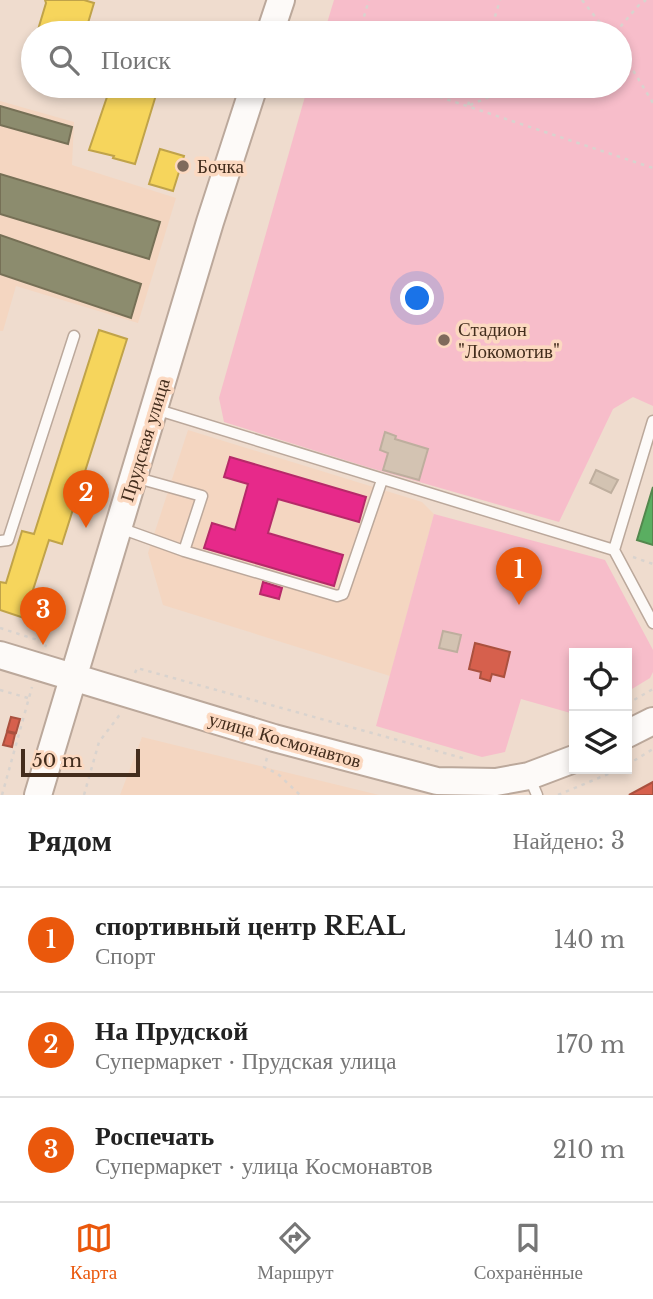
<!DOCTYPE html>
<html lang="ru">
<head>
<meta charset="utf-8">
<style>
  :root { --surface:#fff; --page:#f6f6f6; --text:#222; --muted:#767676; --line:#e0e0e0; --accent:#ea580c }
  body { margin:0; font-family:"Libre Baskerville",serif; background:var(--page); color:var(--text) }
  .controls { position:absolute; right:21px; bottom:21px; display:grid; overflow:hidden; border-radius:0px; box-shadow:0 4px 10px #0003 }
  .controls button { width:63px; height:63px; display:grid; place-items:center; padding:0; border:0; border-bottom:2px solid var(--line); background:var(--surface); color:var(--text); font:35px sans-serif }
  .scale { position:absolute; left:21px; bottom:18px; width:119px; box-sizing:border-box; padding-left:7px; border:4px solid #432d1d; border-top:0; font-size:19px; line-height:24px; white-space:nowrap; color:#432d1d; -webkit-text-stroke:5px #fcd9c1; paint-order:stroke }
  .you { position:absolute; left:418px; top:299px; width:24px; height:24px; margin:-18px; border:5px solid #fff; border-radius:50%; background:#1a73e8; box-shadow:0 0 0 10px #1a73e833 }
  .badge { display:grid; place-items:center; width:46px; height:46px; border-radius:50%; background:var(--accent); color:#fff; font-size:23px; font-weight:700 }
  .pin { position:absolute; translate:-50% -58px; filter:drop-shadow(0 2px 4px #0008) }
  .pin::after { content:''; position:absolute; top:37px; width:24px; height:21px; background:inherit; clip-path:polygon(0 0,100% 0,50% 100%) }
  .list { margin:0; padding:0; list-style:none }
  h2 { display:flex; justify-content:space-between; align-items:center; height:91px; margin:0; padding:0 28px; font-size:30px }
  h2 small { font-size:23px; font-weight:400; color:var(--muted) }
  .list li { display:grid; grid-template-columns:46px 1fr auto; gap:21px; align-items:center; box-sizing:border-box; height:105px; padding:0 28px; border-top:2px solid var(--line) }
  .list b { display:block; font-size:26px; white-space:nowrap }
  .list p { margin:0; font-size:23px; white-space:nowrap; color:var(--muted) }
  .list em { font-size:23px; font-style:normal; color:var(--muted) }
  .icon { flex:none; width:38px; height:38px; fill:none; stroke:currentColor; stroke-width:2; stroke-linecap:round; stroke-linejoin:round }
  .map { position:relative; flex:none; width:653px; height:795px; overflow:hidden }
  .search { position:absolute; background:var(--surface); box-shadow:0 4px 10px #0003; left:21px; right:21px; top:21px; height:77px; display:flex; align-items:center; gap:18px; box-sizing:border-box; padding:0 24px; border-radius:38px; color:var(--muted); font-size:26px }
  .sheet { height:406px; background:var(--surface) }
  nav { display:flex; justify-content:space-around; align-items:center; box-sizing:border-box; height:98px; border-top:2px solid var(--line); background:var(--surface); font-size:19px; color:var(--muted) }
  nav a { display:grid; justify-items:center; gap:4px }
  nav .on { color:var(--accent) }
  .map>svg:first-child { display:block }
</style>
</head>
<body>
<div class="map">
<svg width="653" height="795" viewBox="0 0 653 795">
  <rect width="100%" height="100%" fill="#efdcce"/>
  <path fill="#f4d6c1" d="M 0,101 L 74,122 L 72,165 L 176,198 L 138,323 L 16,286 L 3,331 L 0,331 Z
    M 188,430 L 422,502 L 434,514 L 390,676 L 163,605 L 148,553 Z
    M 142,737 L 264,767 L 379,795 L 120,795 Z"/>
  <path fill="#f7bdca" d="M 334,0 L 653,0 L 653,406 L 633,397 L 613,409 L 559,522 L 367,467 L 224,422 L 219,398 L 308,86 L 620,86 L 620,33 L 324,33 Z
    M 434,514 L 605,560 L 653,650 L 653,672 L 650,678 L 627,692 L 627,653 L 574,653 L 574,714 L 521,699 L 505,752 L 482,757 L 376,726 Z"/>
  <path fill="#f6d55c" stroke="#c0a349" stroke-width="2" d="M 45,0 L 84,0 L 94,3 L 85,33 L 37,33 L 46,3 Z
    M 33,44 L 33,62 L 26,60 L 30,46 Z
    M 108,86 L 126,86 L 156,95 L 135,164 L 113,158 L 114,156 L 89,150 L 108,94 L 106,94 Z
    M 160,149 L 184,156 L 173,191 L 149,184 Z
    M 99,330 L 127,339 L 62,544 L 49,540 L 24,618 L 0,610 L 0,582 L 6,583 L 22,531 L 34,534 Z"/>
  <path fill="#d6604d" stroke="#aa513f" stroke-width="2" d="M 475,643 L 510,652 L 504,677 L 492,674 L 490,681 L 480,678 L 481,672 L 469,669 Z
    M 11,717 L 20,719 L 16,733 L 7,731 Z
    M 7,732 L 15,734 L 12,747 L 3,745 Z
    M 653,782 L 653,795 L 629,795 Z"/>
  <path fill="#e7298a" stroke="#b62a69" stroke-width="2" d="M 230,457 L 366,497 L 359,522 L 278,499 L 268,533 L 343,555 L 334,586 L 204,548 L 212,523 L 235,530 L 248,484 L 224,477 Z
    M 263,582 L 282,588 L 279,599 L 260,594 Z"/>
  <path fill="#5aae61" stroke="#53874d" stroke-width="2" d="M 653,487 L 653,545 L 637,540 Z"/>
  <path fill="#8c8c6e" stroke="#767056" stroke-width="2" d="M 0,106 L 72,127 L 68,144 L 0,125 Z
    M 0,174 L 160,222 L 149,259 L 0,214 Z
    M 0,235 L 141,284 L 131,318 L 0,274 Z"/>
  <path fill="#d3c3b2" stroke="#beae9e" stroke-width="2" d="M 385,432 L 396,436 L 395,439 L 428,449 L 419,480 L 383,470 L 388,453 L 380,450 Z
    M 596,470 L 618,480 L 611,493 L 590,483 Z
    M 443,631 L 461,635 L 457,652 L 439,648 Z"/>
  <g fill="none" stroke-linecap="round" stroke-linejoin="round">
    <g stroke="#bba89b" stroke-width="13">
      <path id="lane" d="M 155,409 L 614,550
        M 653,421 L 614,550 L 653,623
        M 134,477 L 202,496 L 184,551
        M 120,528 L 184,551 L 337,596 L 343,594 L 382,480
        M 0,541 L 8,540 L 74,336
        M 529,776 L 537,795"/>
    </g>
    <g stroke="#bba89b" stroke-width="30">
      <path id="secondary" d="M 270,33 L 281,0
        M 0,655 L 274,738 L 437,781 L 496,782 L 529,776 L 574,759
        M 627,734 L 653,721
        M 38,795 L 210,222 L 254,86"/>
    </g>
    <path stroke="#d9d3ce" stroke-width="2.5" stroke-dasharray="3.5 5" stroke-linecap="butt" d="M 582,0 L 608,33
      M 359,33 L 369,0
      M 490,33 L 500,0
      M 615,33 L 638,6 L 646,0
      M 620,49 L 653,103
      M 407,86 L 653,168
      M 468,105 L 474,86
      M 470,105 L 515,86
      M 633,557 L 653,564
      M 0,628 L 47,643 L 45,647
      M 135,673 L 137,668 L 466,759
      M 0,690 L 28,698
      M 627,704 L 653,689
      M 267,758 L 264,767 L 278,774 L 300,795
      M 627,765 L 653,749
      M 2,795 L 32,687
      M 84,795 L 99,742 L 121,713
      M 558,795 L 620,769"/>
    <use href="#lane" stroke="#fdfaf8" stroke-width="10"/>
    <use href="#secondary" stroke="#fdfaf8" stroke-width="26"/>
  </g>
  <g fill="#7f6a5b" stroke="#fcd9c1" stroke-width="2.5">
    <circle cx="183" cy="166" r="7"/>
    <circle cx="444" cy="340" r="7"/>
  </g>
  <g text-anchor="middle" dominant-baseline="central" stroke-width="7" stroke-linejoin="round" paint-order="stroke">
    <g font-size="19" fill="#432d1d" stroke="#fcd9c1" text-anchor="start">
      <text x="197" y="166">Бочка</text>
      <text x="458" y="329">Стадион<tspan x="458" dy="22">"Локомотив"</tspan></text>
    </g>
    <g font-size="19" fill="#432d1d" stroke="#fcd9c1">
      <text transform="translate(145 440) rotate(-73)">Прудская улица</text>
      <text transform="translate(285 740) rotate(16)">улица Космонавтов</text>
    </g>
  </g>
</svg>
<div class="controls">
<button><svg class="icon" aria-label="locate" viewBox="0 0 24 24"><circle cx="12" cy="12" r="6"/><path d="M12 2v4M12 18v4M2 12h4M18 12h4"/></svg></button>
<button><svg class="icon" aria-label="layers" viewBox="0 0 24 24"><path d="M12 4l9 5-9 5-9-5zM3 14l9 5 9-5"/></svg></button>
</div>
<div class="scale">50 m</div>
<div class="you"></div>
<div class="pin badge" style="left:519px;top:605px">1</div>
<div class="pin badge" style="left:86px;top:528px">2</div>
<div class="pin badge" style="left:43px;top:645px">3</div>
<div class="search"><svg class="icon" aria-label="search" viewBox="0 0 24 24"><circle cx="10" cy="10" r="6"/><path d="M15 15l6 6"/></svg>Поиск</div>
</div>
<section class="sheet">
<h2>Рядом<small>Найдено: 3</small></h2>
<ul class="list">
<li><span class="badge">1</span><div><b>спортивный центр REAL</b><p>Спорт</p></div><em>140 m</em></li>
<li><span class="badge">2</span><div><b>На Прудской</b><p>Супермаркет · Прудская улица</p></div><em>170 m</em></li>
<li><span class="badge">3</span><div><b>Роспечать</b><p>Супермаркет · улица Космонавтов</p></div><em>210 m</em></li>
</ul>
</section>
<nav>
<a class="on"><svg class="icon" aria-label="map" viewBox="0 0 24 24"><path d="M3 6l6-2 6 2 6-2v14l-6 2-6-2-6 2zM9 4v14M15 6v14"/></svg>Карта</a>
<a><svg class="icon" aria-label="directions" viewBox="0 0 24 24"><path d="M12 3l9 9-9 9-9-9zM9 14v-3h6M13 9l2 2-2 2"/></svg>Маршрут</a>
<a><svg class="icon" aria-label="saved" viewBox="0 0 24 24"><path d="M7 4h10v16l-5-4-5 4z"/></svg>Сохранённые</a>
</nav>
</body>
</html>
